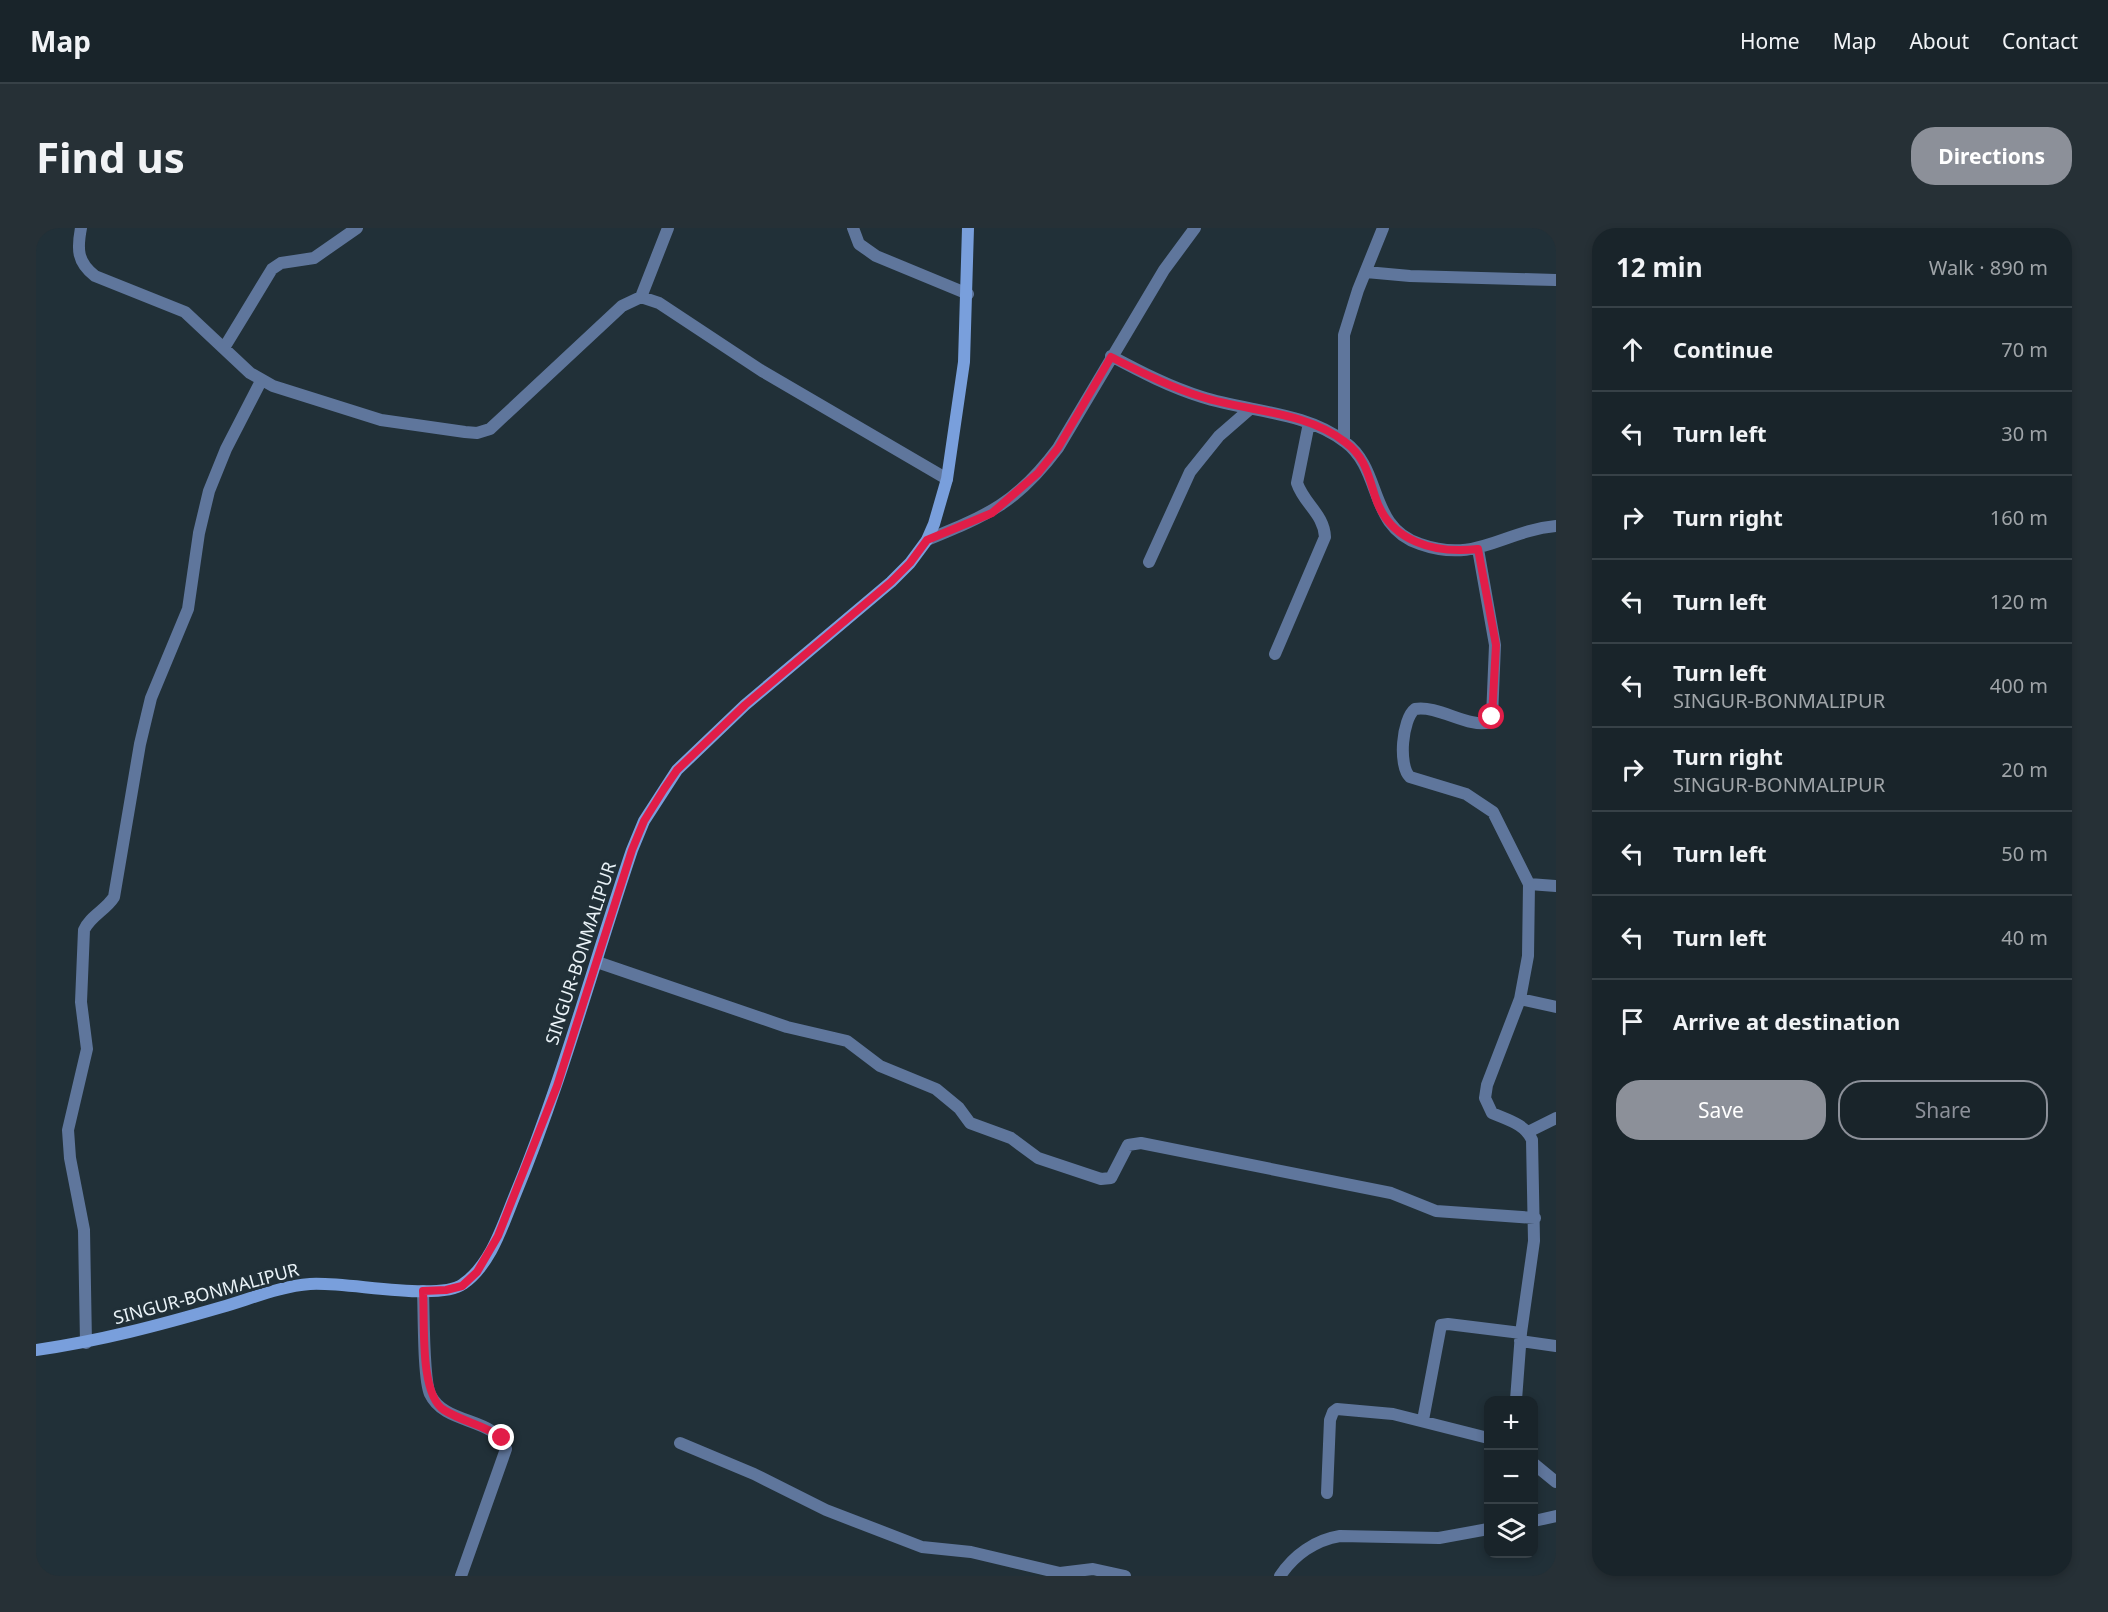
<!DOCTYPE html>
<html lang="en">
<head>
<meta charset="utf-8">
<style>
  :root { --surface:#19242a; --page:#263036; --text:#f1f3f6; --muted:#9fa4a8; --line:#374147; --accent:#8c9099 }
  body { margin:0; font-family:"Noto Sans",sans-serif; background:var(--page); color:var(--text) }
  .controls { position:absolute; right:18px; bottom:18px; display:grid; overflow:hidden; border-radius:12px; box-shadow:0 3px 9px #0003 }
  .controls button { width:54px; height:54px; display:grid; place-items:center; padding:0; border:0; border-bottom:2px solid var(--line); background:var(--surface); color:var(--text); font:30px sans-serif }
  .stop { position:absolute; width:18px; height:18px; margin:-14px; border:4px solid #e11d48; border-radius:50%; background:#fff }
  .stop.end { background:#e11d48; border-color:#fff; box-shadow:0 2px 6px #0008 }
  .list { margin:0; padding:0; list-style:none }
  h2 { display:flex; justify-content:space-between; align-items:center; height:78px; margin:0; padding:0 24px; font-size:26px }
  h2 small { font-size:20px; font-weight:400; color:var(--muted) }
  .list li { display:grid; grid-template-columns:39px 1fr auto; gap:18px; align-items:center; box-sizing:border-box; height:84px; padding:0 24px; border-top:2px solid var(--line) }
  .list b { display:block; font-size:22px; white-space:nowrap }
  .list p { margin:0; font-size:20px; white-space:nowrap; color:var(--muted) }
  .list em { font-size:20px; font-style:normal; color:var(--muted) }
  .actions { display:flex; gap:12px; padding:18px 24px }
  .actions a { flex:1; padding:14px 0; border:2px solid var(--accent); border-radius:24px; text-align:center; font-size:21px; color:var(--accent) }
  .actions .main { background:var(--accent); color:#fff }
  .icon { flex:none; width:33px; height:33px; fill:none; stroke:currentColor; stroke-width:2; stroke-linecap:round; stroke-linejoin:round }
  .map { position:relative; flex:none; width:1520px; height:1348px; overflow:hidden; border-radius:24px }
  header { display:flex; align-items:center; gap:36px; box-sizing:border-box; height:84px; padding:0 30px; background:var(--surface); border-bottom:2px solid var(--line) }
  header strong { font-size:28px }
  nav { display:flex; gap:33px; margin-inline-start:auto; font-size:21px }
  .intro { display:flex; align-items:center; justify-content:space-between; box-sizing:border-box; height:144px; padding:0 36px }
  h1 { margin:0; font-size:42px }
  .button { padding:15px 27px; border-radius:24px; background:var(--accent); color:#fff; font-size:21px; font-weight:700 }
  main { display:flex; gap:36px; padding:0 36px }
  aside { flex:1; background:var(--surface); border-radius:24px; box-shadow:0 3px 9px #0003 }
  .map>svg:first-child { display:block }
</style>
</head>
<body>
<header>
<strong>Map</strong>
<nav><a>Home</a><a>Map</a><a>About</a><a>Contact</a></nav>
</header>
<div class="intro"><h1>Find us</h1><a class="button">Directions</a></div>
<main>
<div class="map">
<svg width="1520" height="1348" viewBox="0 0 1520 1348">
  <rect width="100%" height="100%" fill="#213038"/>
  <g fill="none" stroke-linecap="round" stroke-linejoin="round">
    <path stroke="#5f769c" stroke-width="12" d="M 45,0 C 41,21 41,34 59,48 L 149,84 L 214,145 L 237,158 L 345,192 L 429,204 L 441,205 L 454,201 L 586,78 L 605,69 L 623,75 L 726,143 L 911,251
      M 817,0 L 823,16 L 840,28 L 932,66
      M 1330,44 L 1374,48 L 1520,52
      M 605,69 L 632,0
      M 188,120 L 236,41 L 245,35 L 278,30 L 321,0
      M 1075,128 C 1105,144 1134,159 1166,169 C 1212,184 1269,183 1309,214 C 1347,242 1332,299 1384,316 C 1441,336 1466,303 1520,298
      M 1308,212 L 1308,107 L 1322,62 L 1347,0
      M 891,312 C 952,287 981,275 1022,220 L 1128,42 L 1159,0
      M 1442,321 L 1459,417 L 1456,489 L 1454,494 C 1433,501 1403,477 1379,481 C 1366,491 1362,538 1374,549 L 1430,566 L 1457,584 L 1493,656 L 1492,728 L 1484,771 L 1451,857 L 1449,870 L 1456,885 C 1472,892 1489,896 1496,912 L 1498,1013 L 1485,1105 L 1480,1172
      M 1113,334 L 1154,244 L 1183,208 L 1214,181
      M 1239,426 L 1289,309 C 1288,286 1268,276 1261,255 L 1273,195
      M 1493,656 L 1520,658
      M 561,734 L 751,799 L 811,813 L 844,838 L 900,861 L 923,880 L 934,895 L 975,910 L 1002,930 L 1065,951 L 1075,950 L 1092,917 L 1105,915 L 1355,965 L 1400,983 L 1499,990
      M 1484,771 L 1520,779
      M 1492,904 L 1520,890
      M 387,1063 C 388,1084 387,1150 394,1166 C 409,1198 459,1188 470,1221 L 425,1348
      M 1484,1113 L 1520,1118
      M 50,1115 L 48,1002 L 34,930 L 32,902 L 51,821 L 45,774 L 48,702 C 54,688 70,682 78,669 L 104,516 L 115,470 L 152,381 L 163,305 L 173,263 L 190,221 L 225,153
      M 1387,1192 L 1405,1097 L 1412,1096 L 1485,1105
      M 644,1215 L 718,1246 L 790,1282 L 886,1319 L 935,1324 L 1024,1345 L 1057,1341 L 1089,1348
      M 1498,1236 L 1520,1254
      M 1291,1265 L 1294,1192 L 1297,1184 L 1301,1181 L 1357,1186 L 1452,1210
      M 1498,1293 L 1520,1288
      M 1244,1348 C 1258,1327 1279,1312 1304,1308 L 1403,1310 L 1452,1301"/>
    <path stroke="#799fdc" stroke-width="12" d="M 0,1122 C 64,1113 124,1097 186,1079 C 214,1071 245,1058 274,1056 C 309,1053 402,1074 427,1056 C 455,1037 467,996 479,967 C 526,854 557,737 596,622 L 608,593 L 641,542 L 709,477 L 855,354 L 874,335 L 891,312 L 898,296 L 911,251 L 928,134 L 932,0"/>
  </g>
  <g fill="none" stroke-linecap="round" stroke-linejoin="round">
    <path stroke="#e11d48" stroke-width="8" d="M 466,1210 C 449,1197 427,1194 408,1182 C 383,1166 389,1092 387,1063 L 410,1062 L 426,1058 L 441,1044 L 462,1008 L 521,858 L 596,622 L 608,593 L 628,561 L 641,542 L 709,477 L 855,354 L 874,335 L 891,312 L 956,285 L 1002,245 L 1022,220 L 1075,129 C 1105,144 1134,159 1166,169 C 1213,184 1270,183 1309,214 C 1329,229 1332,246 1339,268 C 1353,314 1399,326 1442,321 L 1460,417 L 1456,489"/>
  </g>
  <g text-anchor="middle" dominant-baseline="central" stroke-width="6" stroke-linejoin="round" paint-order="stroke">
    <g font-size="18" fill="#eaf3f8" stroke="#213038">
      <text transform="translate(544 725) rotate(-72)">SINGUR-BONMALIPUR</text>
      <text transform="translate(170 1065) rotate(-15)">SINGUR-BONMALIPUR</text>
    </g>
  </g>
</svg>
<div class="controls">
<button>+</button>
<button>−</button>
<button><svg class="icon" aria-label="layers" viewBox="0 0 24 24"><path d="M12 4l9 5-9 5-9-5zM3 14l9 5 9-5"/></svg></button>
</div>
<div class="stop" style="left:1456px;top:489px"></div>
<div class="stop end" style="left:466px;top:1210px"></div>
</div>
<aside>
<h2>12 min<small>Walk · 890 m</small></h2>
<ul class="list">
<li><svg class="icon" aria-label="ahead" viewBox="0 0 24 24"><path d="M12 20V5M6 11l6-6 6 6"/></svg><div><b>Continue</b></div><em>70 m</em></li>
<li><svg class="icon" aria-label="left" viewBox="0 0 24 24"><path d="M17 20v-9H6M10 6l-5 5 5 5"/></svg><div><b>Turn left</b></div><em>30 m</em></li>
<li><svg class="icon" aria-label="right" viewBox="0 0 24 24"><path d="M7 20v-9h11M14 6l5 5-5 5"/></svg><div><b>Turn right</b></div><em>160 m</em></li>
<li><svg class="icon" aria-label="left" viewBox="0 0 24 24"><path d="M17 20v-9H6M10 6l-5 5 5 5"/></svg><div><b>Turn left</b></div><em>120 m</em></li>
<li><svg class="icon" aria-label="left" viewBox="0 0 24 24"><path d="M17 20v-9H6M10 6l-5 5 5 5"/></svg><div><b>Turn left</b><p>SINGUR-BONMALIPUR</p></div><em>400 m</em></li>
<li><svg class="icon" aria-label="right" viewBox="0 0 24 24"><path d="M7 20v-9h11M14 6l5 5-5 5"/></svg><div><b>Turn right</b><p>SINGUR-BONMALIPUR</p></div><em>20 m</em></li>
<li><svg class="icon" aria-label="left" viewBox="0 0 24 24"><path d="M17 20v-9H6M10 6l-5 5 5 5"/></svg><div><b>Turn left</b></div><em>50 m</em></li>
<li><svg class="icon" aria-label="left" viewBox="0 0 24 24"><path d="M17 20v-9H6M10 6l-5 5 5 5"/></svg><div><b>Turn left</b></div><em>40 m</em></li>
<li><svg class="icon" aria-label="arrive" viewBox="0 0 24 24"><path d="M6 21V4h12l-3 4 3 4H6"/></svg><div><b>Arrive at destination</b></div></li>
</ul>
<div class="actions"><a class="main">Save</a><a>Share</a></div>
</aside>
</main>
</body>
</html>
